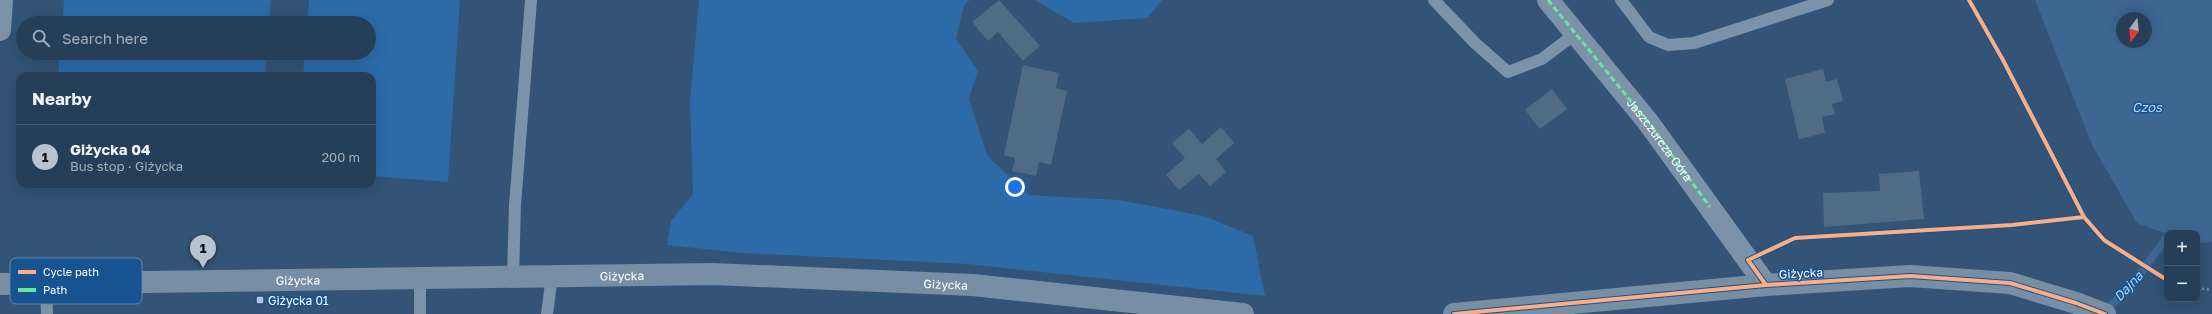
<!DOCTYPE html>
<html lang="en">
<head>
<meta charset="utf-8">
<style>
  :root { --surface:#263f58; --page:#2e465e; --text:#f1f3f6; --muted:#a4afba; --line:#42586e; --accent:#b8c3cf }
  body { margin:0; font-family:"Golos Text",sans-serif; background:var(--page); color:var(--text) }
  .controls { position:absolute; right:12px; bottom:12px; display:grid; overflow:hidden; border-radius:8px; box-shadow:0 4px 16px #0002 }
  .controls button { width:36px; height:36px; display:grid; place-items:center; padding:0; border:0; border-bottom:1px solid var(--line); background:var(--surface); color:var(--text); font:20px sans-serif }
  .compass { position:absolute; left:2116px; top:12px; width:36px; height:36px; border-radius:50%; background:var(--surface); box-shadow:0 4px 16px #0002; rotate:195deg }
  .you { position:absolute; left:1015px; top:187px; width:14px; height:14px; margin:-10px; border:3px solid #fff; border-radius:50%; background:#1a73e8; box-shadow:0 0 0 6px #1a73e833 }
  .badge { display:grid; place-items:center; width:26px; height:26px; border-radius:50%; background:var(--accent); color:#111; font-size:13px; font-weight:700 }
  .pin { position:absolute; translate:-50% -33px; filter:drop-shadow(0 1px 2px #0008) }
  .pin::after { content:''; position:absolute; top:21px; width:14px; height:12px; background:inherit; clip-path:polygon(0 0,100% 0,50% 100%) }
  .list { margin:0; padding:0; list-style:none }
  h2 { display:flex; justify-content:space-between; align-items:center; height:52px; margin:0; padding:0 16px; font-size:17px }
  h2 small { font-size:13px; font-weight:400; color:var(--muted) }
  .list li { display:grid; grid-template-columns:26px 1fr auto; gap:12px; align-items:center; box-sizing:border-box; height:64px; padding:0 16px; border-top:1px solid var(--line) }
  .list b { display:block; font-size:15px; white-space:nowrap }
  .list p { margin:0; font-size:13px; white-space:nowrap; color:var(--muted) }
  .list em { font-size:13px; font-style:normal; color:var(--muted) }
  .icon { flex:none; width:22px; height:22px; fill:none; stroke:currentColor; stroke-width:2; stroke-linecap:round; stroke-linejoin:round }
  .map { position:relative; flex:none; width:2212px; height:314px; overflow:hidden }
  .search { position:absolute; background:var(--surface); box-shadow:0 4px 16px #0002; left:16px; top:16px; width:360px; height:44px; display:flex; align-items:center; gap:10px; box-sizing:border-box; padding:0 14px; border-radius:22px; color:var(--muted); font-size:15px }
  .panel { position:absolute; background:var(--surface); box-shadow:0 4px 16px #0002; left:16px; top:72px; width:360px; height:116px; border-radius:12px }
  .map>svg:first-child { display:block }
</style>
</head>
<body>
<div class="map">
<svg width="2212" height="314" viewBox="0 0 2212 314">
  <rect width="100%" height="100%" fill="#335476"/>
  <path fill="#2c6aa8" d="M 64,0 L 271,0 L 269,23 L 62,23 Z
    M 309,0 L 460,0 L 448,182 L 372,176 L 372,76 L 303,76 L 305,53 L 369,53 L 369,23 L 307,23 Z
    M 699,0 L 970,0 L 964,5 L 956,39 L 978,71 L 969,99 L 987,155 L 1028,195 L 1119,200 L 1204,216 L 1253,236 L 1265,296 L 968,264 L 743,253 L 667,245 L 671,221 L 693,194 L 690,101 Z
    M 1035,0 L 1162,0 L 1147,18 L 1074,23 Z
    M 60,53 L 267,53 L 265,76 L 58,76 Z"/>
  <path fill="#3d6692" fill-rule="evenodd" d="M 2035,0 L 2212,0 L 2212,242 L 2197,243 L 2197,233 L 2167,234 L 2137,223 L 2092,145 ZM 2122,18 L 2146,18 L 2146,42 L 2122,42 Z"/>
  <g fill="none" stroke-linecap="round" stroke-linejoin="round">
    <path stroke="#3d6692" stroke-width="8" d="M 2103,312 L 2129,289 L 2167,237"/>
  </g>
  <path fill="#506b85" d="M 999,0 L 1040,46 L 1023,61 L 998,32 L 988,41 L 972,22 Z
    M 1023,65 L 1059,73 L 1056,88 L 1067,91 L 1051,165 L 1039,162 L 1036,176 L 1012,171 L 1015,158 L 1004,155 Z
    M 1823,69 L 1826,82 L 1837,79 L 1843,101 L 1832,104 L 1835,114 L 1822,117 L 1825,133 L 1799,139 L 1785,79 Z
    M 1552,89 L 1567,109 L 1540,129 L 1525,110 Z
    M 1221,127 L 1234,143 L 1216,159 L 1226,172 L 1210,186 L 1199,174 L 1179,190 L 1166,175 L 1185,158 L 1172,143 L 1189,129 L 1202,144 Z
    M 1919,171 L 1924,219 L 1824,227 L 1823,193 L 1880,191 L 1879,174 Z"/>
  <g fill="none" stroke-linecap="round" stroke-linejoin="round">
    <path stroke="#7c92a9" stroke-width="2.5" stroke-dasharray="2 3" stroke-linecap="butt" d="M 1969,0 L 2003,60 L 2084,217 L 2104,240 L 2167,280
      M 1770,250 L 1795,238 L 2012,225 L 2084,217
      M 2197,288 L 2212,290"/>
    <path stroke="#7c92a9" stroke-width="12" d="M 1434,0 L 1475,43 L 1508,72 L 1542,59 L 1575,34
      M 1621,0 L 1649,37 L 1668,45 L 1694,43 L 1828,0
      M 513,277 L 515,205 L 531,0
      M 46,284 L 47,314
      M 420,314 L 420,278
      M 547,314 L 552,276"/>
    <path stroke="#7c92a9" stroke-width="22" d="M 1548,0 L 1648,122 L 1766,285
      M 0,30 L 2,0"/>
    <g stroke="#778ea5" stroke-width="22">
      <path id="s1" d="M 0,284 L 713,274 L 973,285 L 1243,314"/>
      <path d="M 1454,314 L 1766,285 L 1910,276 L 2010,283 L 2076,303 L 2105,314"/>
    </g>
    <path stroke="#66e7a1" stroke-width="3" stroke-dasharray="6 3" stroke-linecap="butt" id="s2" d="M 1548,0 L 1648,122 L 1710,207"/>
    <g stroke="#185391" stroke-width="6">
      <path id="cycleway" d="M 1969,0 L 2003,60 L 2084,217 L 2104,240 L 2167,280
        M 1766,285 L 1748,260 L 1795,238 L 2012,225 L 2084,217
        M 1454,314 L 1766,285 L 1910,276 L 2010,283 L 2076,303 L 2105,314"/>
    </g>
    <use href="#cycleway" stroke="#ffac80" stroke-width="4"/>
  </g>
  <rect fill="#b8c3cf" stroke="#185391" stroke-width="1.5" x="256" y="296" width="8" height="8" rx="2"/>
  <g text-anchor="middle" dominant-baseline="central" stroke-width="3" stroke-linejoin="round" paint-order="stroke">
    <g font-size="12" fill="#fff" stroke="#185391">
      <text stroke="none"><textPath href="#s2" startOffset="179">Jaszczurcza Góra</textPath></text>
      <text transform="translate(1801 273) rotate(-3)">Giżycka</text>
      <text stroke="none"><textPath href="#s1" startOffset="622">Giżycka</textPath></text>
      <text stroke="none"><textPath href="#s1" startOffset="298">Giżycka</textPath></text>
      <text stroke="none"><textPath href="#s1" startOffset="946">Giżycka</textPath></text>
    </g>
    <g font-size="12" fill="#fff" stroke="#185391" text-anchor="start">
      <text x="268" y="300">Giżycka 01</text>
    </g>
    <g font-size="13" font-style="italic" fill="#b3d5f7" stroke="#185391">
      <text x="2147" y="107">Czos</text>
      <text transform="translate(2128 286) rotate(-47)">Dajna</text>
    </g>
  </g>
  <rect x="10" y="258" width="132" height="46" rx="6" fill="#185391" stroke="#5d87b2" stroke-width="1"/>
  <rect x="18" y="270" width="18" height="4" fill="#ffac80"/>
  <rect x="18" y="288" width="18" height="4" fill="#66e7a1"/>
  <g font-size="11" fill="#fff">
    <text x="43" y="276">Cycle path</text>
    <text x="43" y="294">Path</text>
  </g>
</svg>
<div class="controls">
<button>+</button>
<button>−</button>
</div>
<svg class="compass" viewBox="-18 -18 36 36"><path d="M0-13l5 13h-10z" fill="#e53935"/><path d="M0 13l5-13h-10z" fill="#a4afba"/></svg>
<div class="you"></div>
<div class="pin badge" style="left:203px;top:268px">1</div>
<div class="search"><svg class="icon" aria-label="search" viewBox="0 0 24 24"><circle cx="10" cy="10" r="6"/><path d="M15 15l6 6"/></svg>Search here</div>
<section class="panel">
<h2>Nearby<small></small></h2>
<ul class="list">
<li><span class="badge">1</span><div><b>Giżycka 04</b><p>Bus stop · Giżycka</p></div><em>200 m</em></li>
</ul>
</section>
</div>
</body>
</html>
